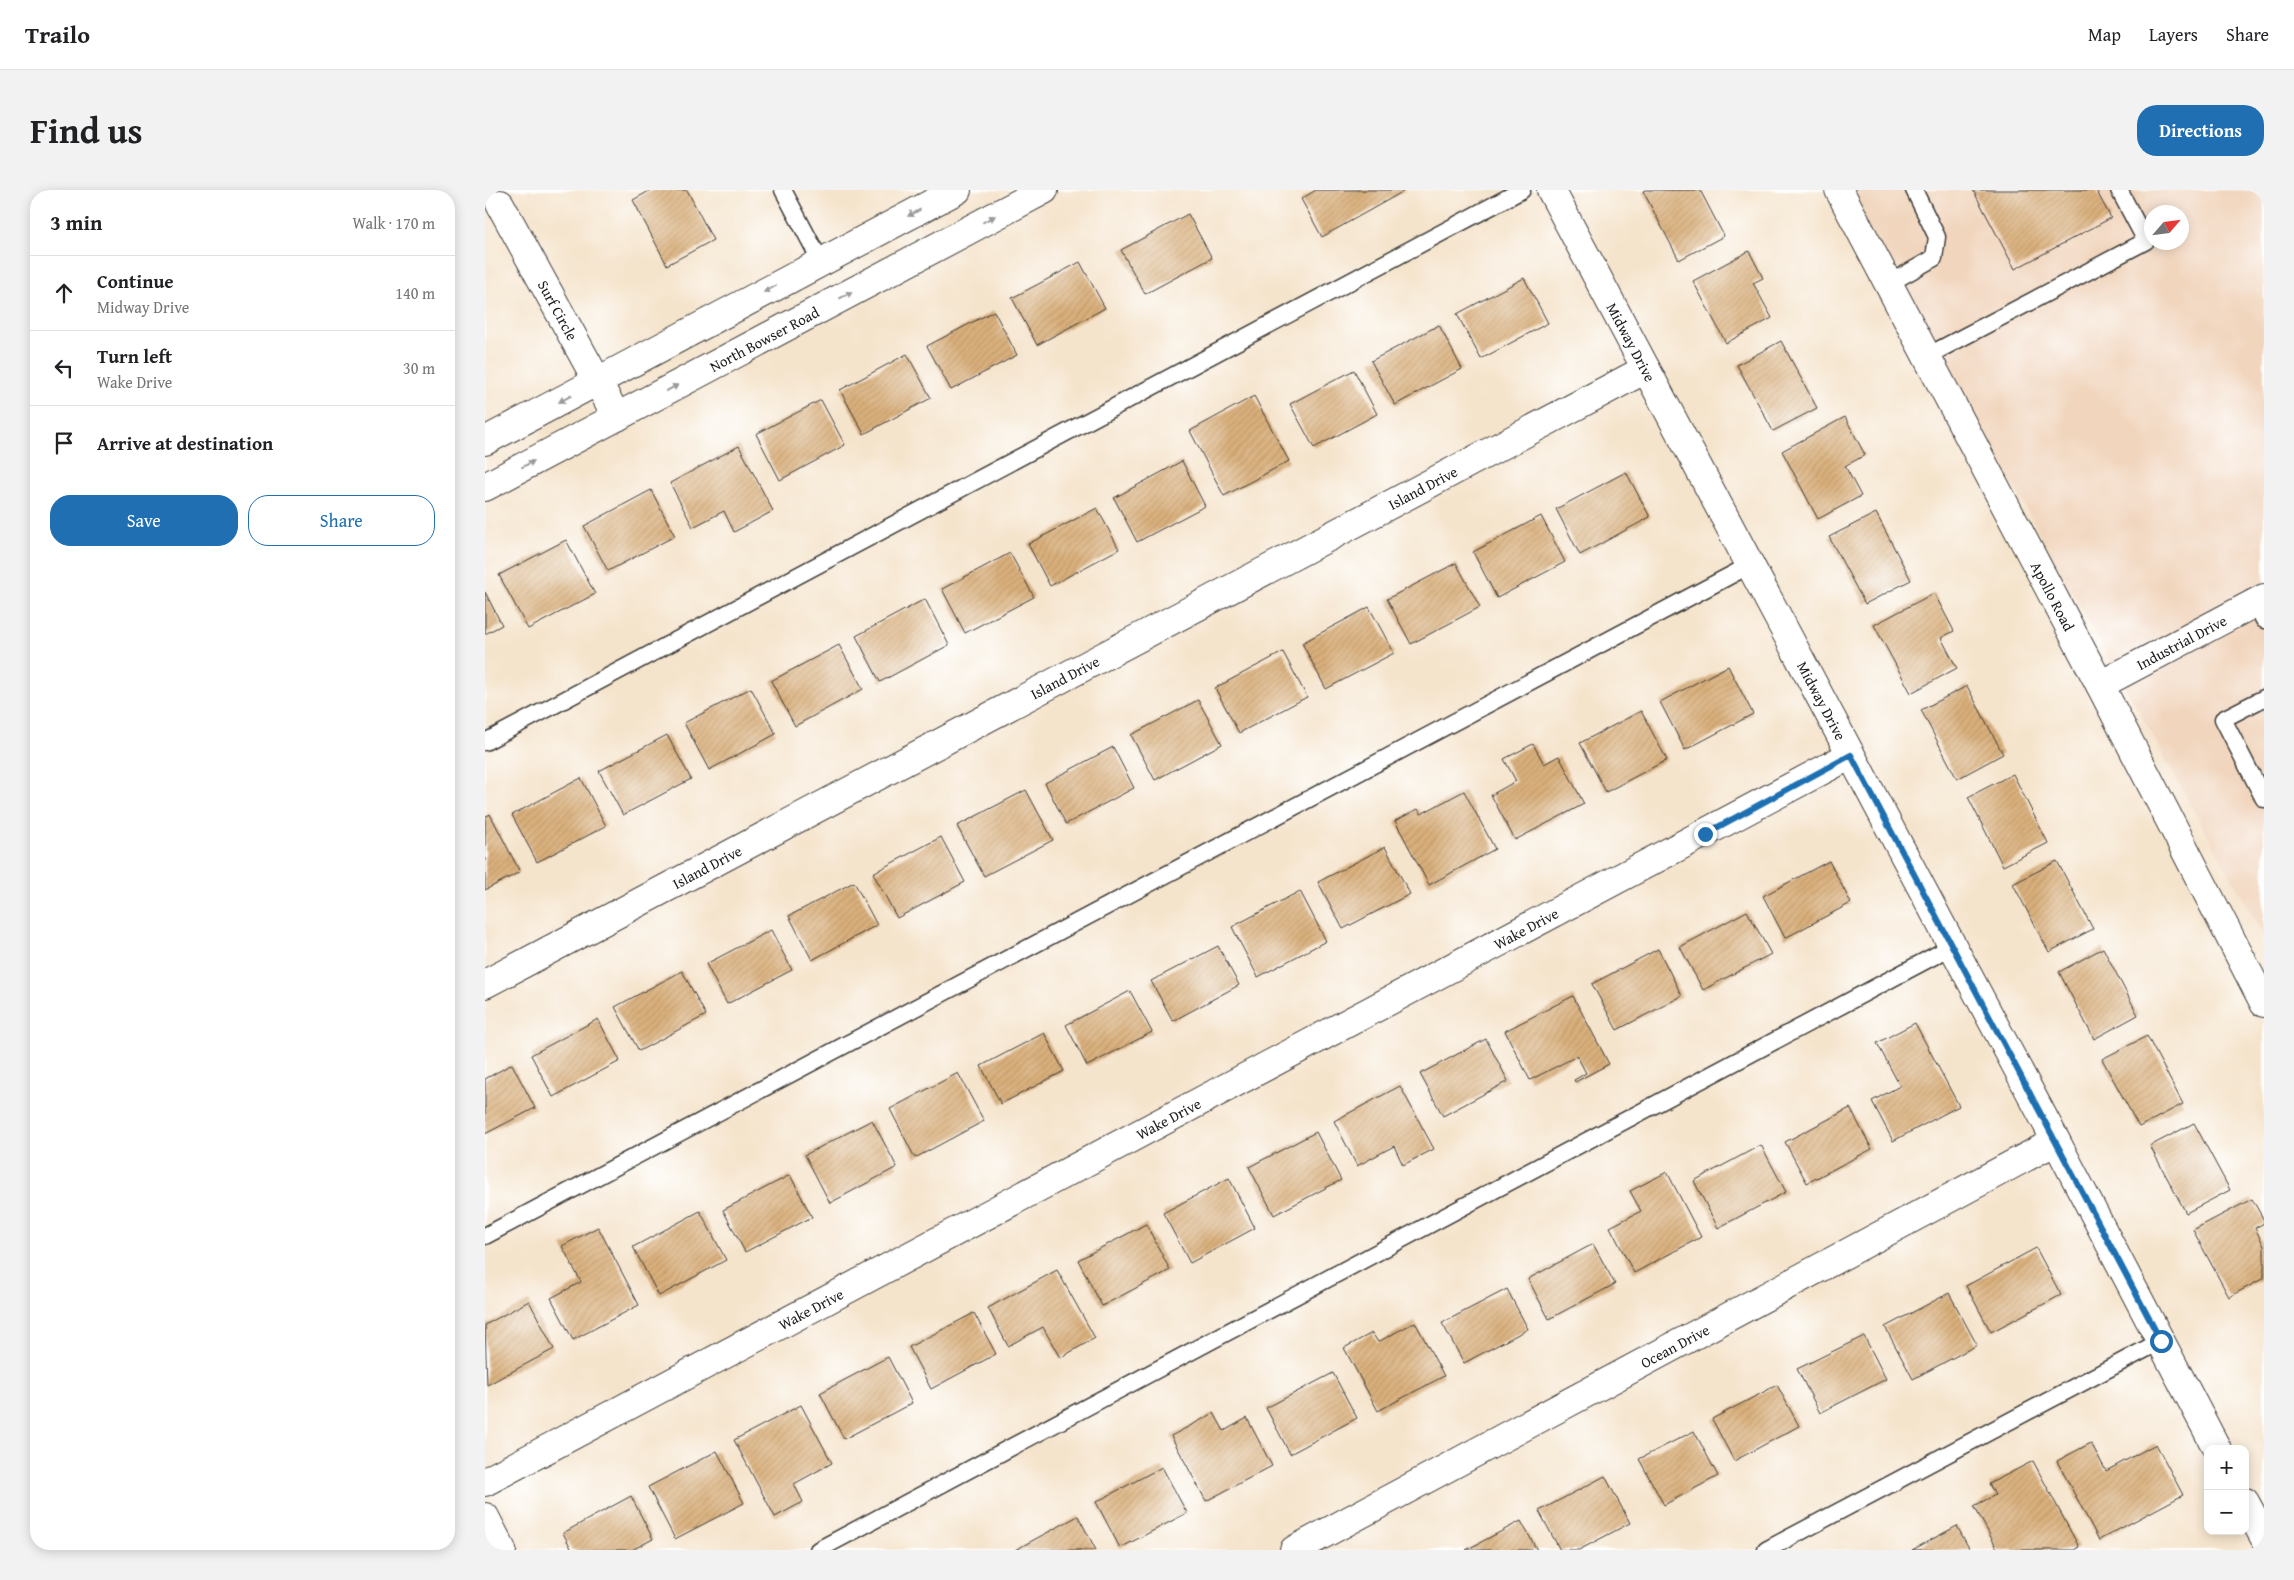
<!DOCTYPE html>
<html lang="en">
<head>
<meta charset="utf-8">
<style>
  :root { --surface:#fff; --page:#f2f2f2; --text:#202124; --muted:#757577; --line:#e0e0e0; --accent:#1f6fb2 }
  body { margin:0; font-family:"Gentium Book Plus",serif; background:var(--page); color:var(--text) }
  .controls { position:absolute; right:15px; bottom:15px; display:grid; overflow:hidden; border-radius:10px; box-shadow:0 2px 12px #0003 }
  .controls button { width:45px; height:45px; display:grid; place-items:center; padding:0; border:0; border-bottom:1px solid var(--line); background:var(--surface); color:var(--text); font:25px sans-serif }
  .compass { position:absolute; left:1659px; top:15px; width:45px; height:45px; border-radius:50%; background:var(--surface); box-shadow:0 2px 12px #0003; rotate:62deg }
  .stop { position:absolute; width:15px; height:15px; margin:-11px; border:4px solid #1f6fb2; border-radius:50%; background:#fff }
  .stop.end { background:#1f6fb2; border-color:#fff; box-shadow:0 1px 5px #0008 }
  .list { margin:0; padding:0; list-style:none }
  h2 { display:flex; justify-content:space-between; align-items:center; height:65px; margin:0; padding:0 20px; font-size:21px }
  h2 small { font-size:16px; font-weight:400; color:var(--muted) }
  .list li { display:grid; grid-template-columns:32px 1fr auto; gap:15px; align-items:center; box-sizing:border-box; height:75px; padding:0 20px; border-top:1px solid var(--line) }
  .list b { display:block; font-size:19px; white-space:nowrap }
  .list p { margin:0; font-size:16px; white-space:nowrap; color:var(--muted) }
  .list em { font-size:16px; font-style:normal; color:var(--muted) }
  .actions { display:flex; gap:10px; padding:15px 20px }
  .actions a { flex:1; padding:11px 0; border:1px solid var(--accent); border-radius:20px; text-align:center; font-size:18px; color:var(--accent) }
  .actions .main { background:var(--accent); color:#fff }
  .icon { flex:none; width:28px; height:28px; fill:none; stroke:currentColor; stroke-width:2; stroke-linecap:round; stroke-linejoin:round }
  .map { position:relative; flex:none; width:1779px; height:1360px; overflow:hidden; border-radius:20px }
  header { display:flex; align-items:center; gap:30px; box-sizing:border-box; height:70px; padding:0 25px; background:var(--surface); border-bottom:1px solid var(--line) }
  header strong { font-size:24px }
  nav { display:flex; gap:28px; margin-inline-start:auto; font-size:18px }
  .intro { display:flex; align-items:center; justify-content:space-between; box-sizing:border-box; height:120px; padding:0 30px }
  h1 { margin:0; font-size:35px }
  .button { padding:12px 22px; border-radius:20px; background:var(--accent); color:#fff; font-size:18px; font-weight:700 }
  main { display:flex; gap:30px; padding:0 30px }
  aside { flex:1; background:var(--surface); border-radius:20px; box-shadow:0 2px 12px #0003 }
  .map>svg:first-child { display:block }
</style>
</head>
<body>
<header>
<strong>Trailo</strong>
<nav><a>Map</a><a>Layers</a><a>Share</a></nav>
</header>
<div class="intro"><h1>Find us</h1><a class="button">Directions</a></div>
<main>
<aside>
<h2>3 min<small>Walk · 170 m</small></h2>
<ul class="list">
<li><svg class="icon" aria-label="ahead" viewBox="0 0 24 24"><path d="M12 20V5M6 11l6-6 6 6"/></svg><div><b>Continue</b><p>Midway Drive</p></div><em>140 m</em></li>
<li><svg class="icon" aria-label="left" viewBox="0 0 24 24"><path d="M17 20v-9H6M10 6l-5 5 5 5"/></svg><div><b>Turn left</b><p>Wake Drive</p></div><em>30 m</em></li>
<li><svg class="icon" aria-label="arrive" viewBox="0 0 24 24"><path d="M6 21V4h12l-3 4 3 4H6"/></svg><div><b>Arrive at destination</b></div></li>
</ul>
<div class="actions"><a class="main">Save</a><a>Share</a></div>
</aside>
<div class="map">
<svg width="1779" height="1360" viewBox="0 0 1779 1360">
  <defs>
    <pattern id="building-hatch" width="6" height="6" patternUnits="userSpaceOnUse" patternTransform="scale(1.25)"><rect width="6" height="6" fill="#dab07c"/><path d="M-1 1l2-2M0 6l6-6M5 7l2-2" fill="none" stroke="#ba976b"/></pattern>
  </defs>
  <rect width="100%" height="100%" fill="#fff"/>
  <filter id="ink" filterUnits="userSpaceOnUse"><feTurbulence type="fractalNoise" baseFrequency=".02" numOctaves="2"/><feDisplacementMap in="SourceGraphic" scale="10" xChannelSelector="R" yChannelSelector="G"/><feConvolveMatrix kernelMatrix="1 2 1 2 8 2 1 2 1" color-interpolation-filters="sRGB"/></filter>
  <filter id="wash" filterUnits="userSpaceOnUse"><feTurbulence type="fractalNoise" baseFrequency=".0096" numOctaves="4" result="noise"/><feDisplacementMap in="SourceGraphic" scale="20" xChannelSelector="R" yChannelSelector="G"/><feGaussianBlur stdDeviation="1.12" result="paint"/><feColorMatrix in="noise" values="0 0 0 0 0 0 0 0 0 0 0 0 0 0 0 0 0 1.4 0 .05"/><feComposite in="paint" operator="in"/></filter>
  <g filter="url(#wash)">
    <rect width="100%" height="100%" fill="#f5e4cc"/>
    <path fill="#f1d5bd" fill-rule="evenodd" d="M 1363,0 L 1779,0 L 1779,746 ZM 1666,22 L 1696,22 L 1696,52 L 1666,52 Z"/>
    <g id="blocks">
      <path fill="url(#building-hatch)" d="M 166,0 L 202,0 L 228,50 L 182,75 L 148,10 Z
        M 831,0 L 921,0 L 837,47 L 816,9 Z
        M 1160,0 L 1215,0 L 1239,46 L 1194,70 L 1158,1 Z
        M 1488,0 L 1611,0 L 1626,28 L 1530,79 Z
        M 703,24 L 727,68 L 660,104 L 636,60 Z
        M 1264,61 L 1278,88 L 1268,93 L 1287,128 L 1241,153 L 1208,91 Z
        M 595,72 L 620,118 L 552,155 L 527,108 Z
        M 1039,88 L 1063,133 L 996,169 L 972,124 Z
        M 509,121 L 532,165 L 466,200 L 442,156 Z
        M 954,135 L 977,179 L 910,215 L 886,171 Z
        M 1296,151 L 1332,218 L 1288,241 L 1252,175 Z
        M 422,164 L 446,208 L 379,244 L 355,200 Z
        M 869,180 L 892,224 L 829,258 L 805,214 Z
        M 769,206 L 804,271 L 739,306 L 705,241 Z
        M 336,210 L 360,255 L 295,290 L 271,244 Z
        M 1360,227 L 1380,265 L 1360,276 L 1376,306 L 1333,329 L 1297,261 Z
        M 254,256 L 288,321 L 249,342 L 239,321 L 208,337 L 185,293 Z
        M 697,271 L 720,316 L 652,352 L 629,308 Z
        M 1141,282 L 1165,327 L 1095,365 L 1071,319 Z
        M 166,300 L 190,346 L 123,381 L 99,336 Z
        M 612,318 L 634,359 L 565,396 L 543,354 Z
        M 1391,323 L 1426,390 L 1380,414 L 1344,347 Z
        M 1056,326 L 1080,372 L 1012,408 L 988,362 Z
        M 81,350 L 110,404 L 43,439 L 14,385 Z
        M 525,363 L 549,407 L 480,443 L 457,399 Z
        M 971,373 L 995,417 L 926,454 L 902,409 Z
        M 0,402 L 17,435 L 0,444 Z
        M 1449,403 L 1469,441 L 1456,448 L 1472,478 L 1426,503 L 1389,435 Z
        M 440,409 L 464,455 L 395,492 L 371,446 Z
        M 884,417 L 909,463 L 841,499 L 817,453 Z
        M 354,455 L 378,499 L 310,536 L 286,491 Z
        M 798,462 L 822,507 L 754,543 L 730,498 Z
        M 1243,476 L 1268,524 L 1200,560 L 1175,512 Z
        M 1482,496 L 1518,564 L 1472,589 L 1436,520 Z
        M 266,498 L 291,544 L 224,580 L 199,533 Z
        M 713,510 L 737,554 L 670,590 L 646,545 Z
        M 1156,521 L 1182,570 L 1121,602 L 1095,553 Z
        M 182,545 L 206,589 L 138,625 L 114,581 Z
        M 1048,554 L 1059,574 L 1074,566 L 1099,614 L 1030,650 L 1006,605 L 1031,591 L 1019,569 Z
        M 628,557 L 649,598 L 581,634 L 560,593 Z
        M 1528,584 L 1563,653 L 1518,676 L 1483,607 Z
        M 96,588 L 121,636 L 52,672 L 27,625 Z
        M 541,600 L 568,650 L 499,686 L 472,636 Z
        M 979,601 L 1010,659 L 944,695 L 910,631 L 933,619 L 936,624 Z
        M 5,624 L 35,682 L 0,700 L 0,627 Z
        M 456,647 L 480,692 L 412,728 L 388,683 Z
        M 900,657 L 925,704 L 858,739 L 833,692 Z
        M 1344,671 L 1366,713 L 1300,748 L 1278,706 Z
        M 1572,671 L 1608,739 L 1564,762 L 1528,694 Z
        M 369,692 L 392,735 L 327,770 L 304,726 Z
        M 815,701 L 841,751 L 773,787 L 747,737 Z
        M 1262,721 L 1286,764 L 1218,800 L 1195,757 Z
        M 286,740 L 307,780 L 242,814 L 221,774 Z
        M 733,756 L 754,795 L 688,831 L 666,791 Z
        M 1618,758 L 1653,825 L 1609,849 L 1574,782 Z
        M 1173,759 L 1197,806 L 1132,840 L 1107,794 Z
        M 197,781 L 221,825 L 154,861 L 130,817 Z
        M 645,801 L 667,842 L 602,876 L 581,835 Z
        M 1088,806 L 1124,874 L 1090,892 L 1089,890 L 1101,883 L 1092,866 L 1045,890 L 1020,841 Z
        M 113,829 L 135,871 L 68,907 L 46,865 Z
        M 1430,833 L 1474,916 L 1408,951 L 1387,911 L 1415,896 L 1392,853 Z
        M 559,843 L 579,881 L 516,914 L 496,876 Z
        M 1662,846 L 1698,914 L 1654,937 L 1617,869 Z
        M 1001,849 L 1023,891 L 958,926 L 935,884 Z
        M 27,874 L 50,918 L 0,944 L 0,889 Z
        M 473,883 L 499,931 L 430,968 L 405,919 Z
        M 915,896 L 949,959 L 918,975 L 909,956 L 872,976 L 849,931 Z
        M 1365,918 L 1387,959 L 1322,993 L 1300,952 Z
        M 387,930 L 412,977 L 345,1013 L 320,965 Z
        M 1709,933 L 1745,1000 L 1701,1023 L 1665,956 Z
        M 831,942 L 856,990 L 789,1025 L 764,977 Z
        M 1276,955 L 1301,1002 L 1233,1038 L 1209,991 Z
        M 1182,982 L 1216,1047 L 1149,1083 L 1125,1037 L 1156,1021 L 1145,1001 Z
        M 305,985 L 327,1027 L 260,1062 L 238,1020 Z
        M 744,988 L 770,1038 L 705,1073 L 678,1023 Z
        M 1767,1009 L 1779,1030 L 1779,1033 L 1770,1038 L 1779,1056 L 1779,1088 L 1744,1107 L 1708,1040 Z
        M 215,1021 L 241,1070 L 174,1106 L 148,1057 Z
        M 661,1034 L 685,1080 L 617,1116 L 593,1070 Z
        M 113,1037 L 154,1115 L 88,1150 L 66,1108 L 96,1092 L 77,1056 Z
        M 1108,1054 L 1130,1094 L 1064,1129 L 1043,1089 Z
        M 1551,1058 L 1576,1105 L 1506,1142 L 1481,1096 Z
        M 572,1080 L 610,1148 L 575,1168 L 558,1137 L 523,1156 L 503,1118 Z
        M 1022,1099 L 1043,1139 L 979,1173 L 957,1133 Z
        M 1464,1103 L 1492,1155 L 1428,1189 L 1400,1137 Z
        M 44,1111 L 69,1159 L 2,1195 L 0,1135 Z
        M 489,1123 L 511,1164 L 446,1199 L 424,1157 Z
        M 930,1132 L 959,1186 L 893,1221 L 859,1158 L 887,1143 L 893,1152 Z
        M 1379,1146 L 1401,1189 L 1335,1223 L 1312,1179 Z
        M 403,1167 L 427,1213 L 359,1249 L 335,1203 Z
        M 848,1183 L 872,1228 L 805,1264 L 781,1218 Z
        M 1292,1195 L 1314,1236 L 1249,1271 L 1227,1229 Z
        M 316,1215 L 347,1273 L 309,1294 L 318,1312 L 290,1327 L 249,1250 Z
        M 729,1223 L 739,1241 L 762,1228 L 787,1276 L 721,1311 L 686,1246 Z
        M 1209,1241 L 1233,1286 L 1179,1315 L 1154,1269 Z
        M 1606,1253 L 1621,1281 L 1671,1254 L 1698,1305 L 1614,1350 L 1572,1271 Z
        M 232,1261 L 259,1313 L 190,1349 L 163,1297 Z
        M 1548,1271 L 1594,1357 L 1589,1360 L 1513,1360 L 1489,1316 L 1510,1305 L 1504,1294 Z
        M 677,1277 L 702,1323 L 635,1358 L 611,1312 Z
        M 1120,1286 L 1145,1333 L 1094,1360 L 1075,1360 L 1054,1321 Z
        M 146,1306 L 168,1349 L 147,1360 L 87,1360 L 78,1343 Z
        M 593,1326 L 611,1360 L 530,1360 Z
        M 1036,1331 L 1052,1360 L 981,1360 Z
        M 1472,1336 L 1485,1360 L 1427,1360 Z"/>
    </g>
  </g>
  <g filter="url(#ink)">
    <use href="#blocks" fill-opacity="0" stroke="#3d3a36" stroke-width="1"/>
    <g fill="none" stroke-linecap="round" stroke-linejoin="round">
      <g stroke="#3d3a36" stroke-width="19">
        <path id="service" d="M 298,0 L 336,72
          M 1403,94 L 1449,68 L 1452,47 L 1429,0
          M 1442,166 L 1661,51 L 1634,0
          M 1770,413 L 1779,430
          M 1779,508 L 1738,529 L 1779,609
          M 0,552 L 1037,0
          M 0,1046 L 1265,375
          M 333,1360 L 1468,756
          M 1281,1360 L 1676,1151"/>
      </g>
      <g stroke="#3d3a36" stroke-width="30">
        <g id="minor">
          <path id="s1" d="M 1066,0 L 1571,951 L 1732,1259"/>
          <path id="s2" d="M 15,14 L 132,227"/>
          <path id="s3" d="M 1615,495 L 1779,408"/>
          <path id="s4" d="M 0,794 L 1161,179"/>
          <path id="s5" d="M 0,1292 L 1366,565"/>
          <path d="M 1760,1312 L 1779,1347"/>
          <path d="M 0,1327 L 17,1360"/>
          <path id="s6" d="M 809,1360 L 1571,951"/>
        </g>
      </g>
      <g stroke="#3d3a36" stroke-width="30">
        <g id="tertiary">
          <path id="s7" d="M 1354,0 L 1615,495 L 1779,813"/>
          <path d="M 0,251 L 472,0"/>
          <path id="s8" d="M 0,297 L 559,0"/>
        </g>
      </g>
      <use href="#service" stroke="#fff" stroke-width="16"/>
      <use href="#minor" stroke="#fff" stroke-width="28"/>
      <use href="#tertiary" stroke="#fff" stroke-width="28"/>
    </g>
    <defs><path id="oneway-solid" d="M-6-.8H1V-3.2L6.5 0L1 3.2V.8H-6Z" transform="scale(1.25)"/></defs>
    <g fill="#999">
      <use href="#oneway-solid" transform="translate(429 23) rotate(152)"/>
      <use href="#oneway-solid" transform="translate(504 29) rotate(-28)"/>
      <use href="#oneway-solid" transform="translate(285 99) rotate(152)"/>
      <use href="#oneway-solid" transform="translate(361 105) rotate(-28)"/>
      <use href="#oneway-solid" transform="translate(187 198) rotate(-28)"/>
      <use href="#oneway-solid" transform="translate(80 209) rotate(152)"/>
      <use href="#oneway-solid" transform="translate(43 274) rotate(-28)"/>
    </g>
  </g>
  <g fill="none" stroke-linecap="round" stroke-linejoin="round" filter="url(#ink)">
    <path stroke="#1f6fb2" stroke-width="6" d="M 1220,644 L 1366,565 L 1676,1151"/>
  </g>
  <g text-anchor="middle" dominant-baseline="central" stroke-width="4.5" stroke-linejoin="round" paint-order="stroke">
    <g font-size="15" fill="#1c1c1c" stroke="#fff">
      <text stroke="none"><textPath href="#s2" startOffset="121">Surf Circle</textPath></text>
      <text stroke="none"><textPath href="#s8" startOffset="316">North Bowser Road</textPath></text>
      <text stroke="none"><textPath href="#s1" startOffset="172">Midway Drive</textPath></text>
      <text stroke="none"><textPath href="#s4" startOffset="1061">Island Drive</textPath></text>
      <text stroke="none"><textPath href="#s7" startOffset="459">Apollo Road</textPath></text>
      <text stroke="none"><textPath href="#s3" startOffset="92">Industrial Drive</textPath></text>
      <text stroke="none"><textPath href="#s4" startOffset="656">Island Drive</textPath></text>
      <text stroke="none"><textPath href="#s1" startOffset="578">Midway Drive</textPath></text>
      <text stroke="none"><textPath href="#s4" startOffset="251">Island Drive</textPath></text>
      <text stroke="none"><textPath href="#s5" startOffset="1179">Wake Drive</textPath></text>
      <text stroke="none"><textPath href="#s5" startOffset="774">Wake Drive</textPath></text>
      <text stroke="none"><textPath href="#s5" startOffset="369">Wake Drive</textPath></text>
      <text stroke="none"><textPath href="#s6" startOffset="432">Ocean Drive</textPath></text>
    </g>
  </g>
</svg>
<div class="controls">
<button>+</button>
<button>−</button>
</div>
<svg class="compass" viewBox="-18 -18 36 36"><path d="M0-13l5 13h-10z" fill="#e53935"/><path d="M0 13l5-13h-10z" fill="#757577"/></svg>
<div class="stop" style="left:1676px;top:1151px"></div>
<div class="stop end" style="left:1220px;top:644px"></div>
</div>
</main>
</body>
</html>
